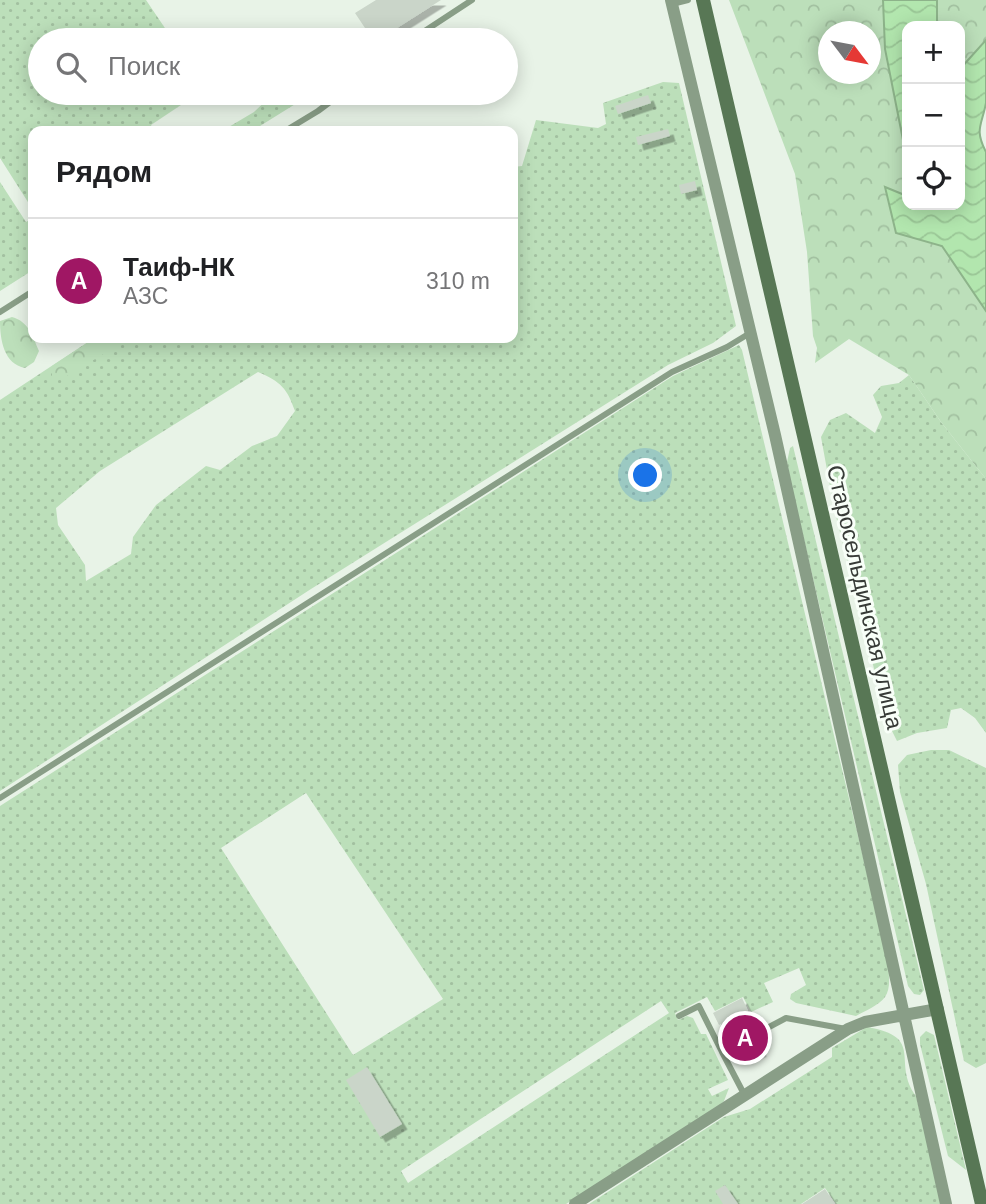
<!DOCTYPE html>
<html lang="ru">
<head>
<meta charset="utf-8">
<style>
  :root { --surface:#fff; --page:#f2f2f2; --text:#202124; --muted:#757577; --line:#e0e0e0; --accent:#a01764 }
  body { margin:0; font-family:Helvetica,sans-serif; background:var(--page); color:var(--text) }
  .controls { position:absolute; right:21px; top:21px; display:grid; overflow:hidden; border-radius:14px; box-shadow:0 4px 18px #0003 }
  .controls button { width:63px; height:63px; display:grid; place-items:center; padding:0; border:0; border-bottom:2px solid var(--line); background:var(--surface); color:var(--text); font:35px sans-serif }
  .compass { position:absolute; left:818px; top:21px; width:63px; height:63px; border-radius:50%; background:var(--surface); box-shadow:0 4px 18px #0003; rotate:122deg }
  .you { position:absolute; left:646px; top:476px; width:24px; height:24px; margin:-18px; border:5px solid #fff; border-radius:50%; background:#1a73e8; box-shadow:0 0 0 10px #1a73e833 }
  .badge { display:grid; place-items:center; width:46px; height:46px; border-radius:50%; background:var(--accent); color:#fff; font-size:23px; font-weight:700 }
  .pin { position:absolute; translate:-50% -50%; border:4px solid #fff; box-shadow:0 2px 7px #0006 }
  .list { margin:0; padding:0; list-style:none }
  h2 { display:flex; justify-content:space-between; align-items:center; height:91px; margin:0; padding:0 28px; font-size:30px }
  h2 small { font-size:23px; font-weight:400; color:var(--muted) }
  .list li { display:grid; grid-template-columns:46px 1fr auto; gap:21px; align-items:center; box-sizing:border-box; height:126px; padding:0 28px; border-top:2px solid var(--line) }
  .list b { display:block; font-size:26px; white-space:nowrap }
  .list p { margin:0; font-size:23px; white-space:nowrap; color:var(--muted) }
  .list em { font-size:23px; font-style:normal; color:var(--muted) }
  .icon { flex:none; width:38px; height:38px; fill:none; stroke:currentColor; stroke-width:2; stroke-linecap:round; stroke-linejoin:round }
  .map { position:relative; flex:none; width:986px; height:1204px; overflow:hidden }
  .search { position:absolute; background:var(--surface); box-shadow:0 4px 18px #0003; left:28px; top:28px; width:490px; height:77px; display:flex; align-items:center; gap:18px; box-sizing:border-box; padding:0 24px; border-radius:38px; color:var(--muted); font-size:26px }
  .panel { position:absolute; background:var(--surface); box-shadow:0 4px 18px #0003; left:28px; top:126px; width:490px; height:217px; border-radius:14px }
  .map>svg:first-child { display:block }
</style>
</head>
<body>
<div class="map">
<svg width="986" height="1204" viewBox="0 0 986 1204">
  <defs>
    <pattern id="grass-dots" width="8" height="8" patternUnits="userSpaceOnUse" patternTransform="scale(1.75)"><rect width="8" height="8" fill="#bcdfba"/><path d="M2 2h.1M6 6h.1" fill="none" stroke="#a2c0a0" stroke-width="1.8" stroke-linecap="round"/></pattern>
    <pattern id="forest-crowns" width="20" height="18" patternUnits="userSpaceOnUse" patternTransform="scale(1.75)"><rect width="20" height="18" fill="#bcdfba"/><path d="M2 6a3 3 0 1 1 6 0M12 15a3 3 0 1 1 6 0" fill="none" stroke="#a2c0a0"/></pattern>
    <pattern id="water-waves" width="16" height="10" patternUnits="userSpaceOnUse" patternTransform="scale(1.75)"><rect width="16" height="10" fill="#b2e6ae"/><path d="M0 5q4-4 8 0t8 0" fill="none" stroke="#9ac696"/></pattern>
    <filter id="shadow"><feDropShadow dx="5.5" dy="5.5" stdDeviation="0" flood-color="#0004"/></filter>
  </defs>
  <rect width="100%" height="100%" fill="#e8f3e7"/>
  <path fill="url(#grass-dots)" fill-rule="evenodd" d="M 0,0 L 146,0 L 173,40 L 40,40 L 40,93 L 199,93 L 151,125 L 154,131 L 33,131 L 33,210 L 0,158 Z
    M 663,82 L 679,83 L 736,326 L 713,343 L 668,365 L 311,589 L 0,791 L 0,400 L 94,338 L 513,338 L 513,167 L 522,166 L 536,120 L 598,128 L 606,124 L 603,103 ZM 258,372 C 281,382 287,388 295,411 L 277,436 L 252,446 L 220,470 L 206,466 L 156,505 L 133,537 L 131,554 L 86,581 L 85,565 L 58,525 L 56,508 L 100,471 Z
    M 274,93 L 313,93 L 252,131 L 222,131 L 254,112 Z
    M 0,182 L 26,222 L 33,218 L 33,270 L 0,291 Z
    M 739,345 L 742,350 L 879,924 C 882,942 896,982 885,997 C 879,1005 865,1011 856,1016 L 796,1003 L 790,999 L 791,994 L 806,985 L 799,968 L 764,983 L 773,1002 L 751,1012 L 743,997 L 715,1011 L 707,997 L 675,1013 L 678,1020 L 687,1016 L 693,1018 L 701,1034 L 706,1034 L 728,1080 L 708,1089 L 712,1096 L 729,1088 L 724,1101 L 718,1107 L 566,1204 L 0,1204 L 0,806 L 673,376 ZM 306,793 L 443,999 L 353,1055 L 221,848 ZM 661,1001 L 669,1013 L 408,1183 L 401,1171 Z
    M 909,375 L 941,422 L 986,479 L 986,733 L 975,718 L 961,708 L 951,710 L 947,728 L 917,733 L 897,741 L 887,721 L 834,508 L 821,437 L 830,420 L 846,413 L 875,433 L 882,417 L 873,395 L 881,386 L 899,383 Z
    M 793,446 L 924,990 L 920,995 L 914,994 L 908,986 L 792,488 L 787,462 L 790,448 Z
    M 931,750 L 949,750 L 986,768 L 986,1063 L 976,1068 L 964,1061 L 926,884 L 900,792 L 898,765 L 907,755 Z
    M 867,1027 C 926,1037 891,1062 916,1096 L 942,1204 L 836,1204 L 825,1188 L 801,1204 L 589,1204 L 724,1117 L 750,1109 L 832,1057 L 832,1048 Z
    M 926,1031 L 934,1035 L 966,1170 L 948,1156 L 920,1044 L 920,1037 Z"/>
  <path fill="url(#forest-crowns)" fill-rule="evenodd" d="M 729,0 L 883,0 L 885,49 L 907,160 L 907,196 L 886,188 L 896,233 L 942,246 L 986,311 L 986,479 L 941,422 L 909,375 L 849,339 L 815,363 L 817,348 L 813,336 L 807,252 L 795,174 ZM 828,32 L 870,32 L 870,74 L 828,74 Z
    M 937,0 L 986,0 L 986,40 L 960,69 L 960,26 L 937,26 Z
    M 12,317 C 29,322 32,335 39,351 L 34,362 L 25,368 C 4,364 0,340 0,321 Z
    M 95,338 L 130,338 L 62,379 L 52,376 L 52,366 Z"/>
  <path fill="url(#water-waves)" stroke="#8db38a" stroke-width="2" d="M 883,0 L 937,0 L 937,26 L 907,26 L 907,160 L 885,49 Z
    M 986,40 C 986,60 986,83 986,103 C 982,125 974,129 986,152 L 986,311 L 942,246 L 896,233 L 885,187 L 907,196 L 907,205 L 960,205 L 960,69 Z"/>
  <path fill="#cad5c9" filter="url(#shadow)" d="M 376,0 L 441,0 L 378,40 L 373,40 L 355,13 Z
    M 648,95 L 651,103 L 618,114 L 615,106 Z
    M 668,129 L 670,136 L 638,145 L 636,137 Z
    M 695,181 L 697,190 L 681,194 L 679,185 Z
    M 742,998 L 748,1011 L 742,1014 L 761,1051 L 747,1058 L 727,1020 L 719,1025 L 713,1013 Z
    M 367,1067 L 402,1124 L 380,1137 L 346,1080 Z
    M 725,1185 L 738,1204 L 723,1204 L 715,1191 Z
    M 825,1189 L 835,1204 L 802,1204 Z"/>
  <g fill="none" stroke-linecap="round" stroke-linejoin="round">
    <path stroke="#899e87" stroke-width="6" d="M 672,4 L 688,0
      M 411,40 L 472,0
      M 285,131 L 318,111 L 342,93
      M 0,312 L 33,291
      M 0,798 L 672,372 L 727,347 L 750,333
      M 679,1016 L 699,1006 L 722,1052
      M 744,1094 L 722,1052 L 786,1018 L 846,1029"/>
    <path stroke="#899e87" stroke-width="12" d="M 671,0 L 775,435 L 946,1204
      M 575,1204 L 848,1029 L 865,1022 L 938,1009"/>
    <path stroke="#587755" stroke-width="14" d="M 703,0 L 982,1204"/>
  </g>
  <g text-anchor="middle" dominant-baseline="central" stroke-width="6" stroke-linejoin="round" paint-order="stroke">
    <g font-size="23" fill="#373b37" stroke="#f8fff8">
      <text transform="translate(865 597) rotate(77)">Старосельдинская улица</text>
    </g>
  </g>
</svg>
<div class="controls">
<button>+</button>
<button>−</button>
<button><svg class="icon" aria-label="locate" viewBox="0 0 24 24"><circle cx="12" cy="12" r="6"/><path d="M12 2v4M12 18v4M2 12h4M18 12h4"/></svg></button>
</div>
<svg class="compass" viewBox="-18 -18 36 36"><path d="M0-13l5 13h-10z" fill="#e53935"/><path d="M0 13l5-13h-10z" fill="#757577"/></svg>
<div class="you"></div>
<div class="pin badge" style="left:745px;top:1038px">A</div>
<div class="search"><svg class="icon" aria-label="search" viewBox="0 0 24 24"><circle cx="10" cy="10" r="6"/><path d="M15 15l6 6"/></svg>Поиск</div>
<section class="panel">
<h2>Рядом<small></small></h2>
<ul class="list">
<li><span class="badge">A</span><div><b>Таиф-НК</b><p>АЗС</p></div><em>310 m</em></li>
</ul>
</section>
</div>
</body>
</html>
